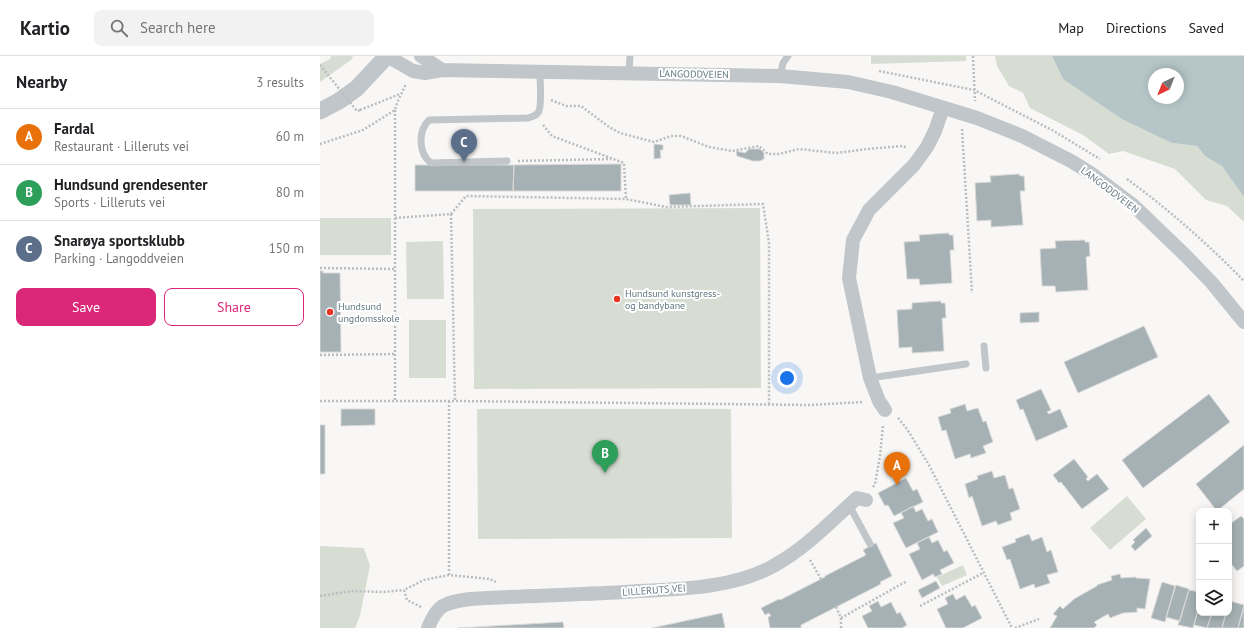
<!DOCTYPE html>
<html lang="en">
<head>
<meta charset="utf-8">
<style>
  :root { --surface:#fff; --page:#f2f2f2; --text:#202124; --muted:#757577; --line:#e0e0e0; --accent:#db2777 }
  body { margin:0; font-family:"PT Sans",sans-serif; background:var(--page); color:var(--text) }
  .controls { position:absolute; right:12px; bottom:12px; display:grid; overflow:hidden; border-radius:8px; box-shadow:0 2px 10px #0003 }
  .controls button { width:36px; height:36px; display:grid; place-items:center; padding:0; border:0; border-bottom:1px solid var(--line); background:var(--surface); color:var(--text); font:20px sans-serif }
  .compass { position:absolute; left:828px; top:12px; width:36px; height:36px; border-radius:50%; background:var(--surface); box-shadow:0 2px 10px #0003; rotate:223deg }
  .you { position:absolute; left:467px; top:322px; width:14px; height:14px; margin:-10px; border:3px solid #fff; border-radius:50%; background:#1a73e8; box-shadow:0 0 0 6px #1a73e833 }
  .badge { display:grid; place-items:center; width:26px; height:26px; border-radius:50%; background:var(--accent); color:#fff; font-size:13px; font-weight:700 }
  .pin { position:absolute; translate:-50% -33px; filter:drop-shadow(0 1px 2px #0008) }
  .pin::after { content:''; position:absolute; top:21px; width:14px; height:12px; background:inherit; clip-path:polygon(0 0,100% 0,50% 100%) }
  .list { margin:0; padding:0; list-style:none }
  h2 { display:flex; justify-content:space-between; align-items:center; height:52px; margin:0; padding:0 16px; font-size:17px }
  h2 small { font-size:13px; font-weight:400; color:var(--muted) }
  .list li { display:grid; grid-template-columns:26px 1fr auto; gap:12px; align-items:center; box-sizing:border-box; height:56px; padding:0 16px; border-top:1px solid var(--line) }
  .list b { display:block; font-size:15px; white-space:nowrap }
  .list p { margin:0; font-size:13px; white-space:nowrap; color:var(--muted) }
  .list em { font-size:13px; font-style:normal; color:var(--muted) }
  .actions { display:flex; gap:8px; padding:12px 16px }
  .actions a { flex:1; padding:9px 0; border:1px solid var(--accent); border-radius:8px; text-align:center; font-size:14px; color:var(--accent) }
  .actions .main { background:var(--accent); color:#fff }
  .icon { flex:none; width:22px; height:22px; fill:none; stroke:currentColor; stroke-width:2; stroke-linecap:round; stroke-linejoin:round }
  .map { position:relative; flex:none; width:924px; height:572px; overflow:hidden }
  header { display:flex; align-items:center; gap:24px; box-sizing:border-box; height:56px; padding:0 20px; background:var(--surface); border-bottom:1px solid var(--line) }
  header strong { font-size:19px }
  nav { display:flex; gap:22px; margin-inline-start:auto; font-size:14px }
  .search { width:280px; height:36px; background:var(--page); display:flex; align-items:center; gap:10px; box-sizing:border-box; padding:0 14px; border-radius:8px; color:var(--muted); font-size:15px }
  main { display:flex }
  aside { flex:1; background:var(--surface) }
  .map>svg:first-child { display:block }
</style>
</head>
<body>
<header>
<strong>Kartio</strong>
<div class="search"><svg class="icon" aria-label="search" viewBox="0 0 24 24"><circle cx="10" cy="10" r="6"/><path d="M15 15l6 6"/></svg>Search here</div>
<nav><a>Map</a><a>Directions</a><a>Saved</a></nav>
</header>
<main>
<aside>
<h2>Nearby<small>3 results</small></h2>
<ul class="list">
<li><span class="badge" style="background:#e8710a">A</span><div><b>Fardal</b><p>Restaurant · Lilleruts vei</p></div><em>60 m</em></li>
<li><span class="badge" style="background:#2e9e5b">B</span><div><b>Hundsund grendesenter</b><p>Sports · Lilleruts vei</p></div><em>80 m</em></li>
<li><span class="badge" style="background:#5c6f8a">C</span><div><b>Snarøya sportsklubb</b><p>Parking · Langoddveien</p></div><em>150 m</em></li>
</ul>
<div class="actions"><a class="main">Save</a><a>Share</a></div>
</aside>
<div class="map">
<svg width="924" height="572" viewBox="0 0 924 572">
  <rect width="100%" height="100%" fill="#f8f7f5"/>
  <path fill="#d8ddd4" d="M 11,0 L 33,0 L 31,4 L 0,26 L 0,8 L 10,3 Z
    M 551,0 L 646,0 L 646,5 L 551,8 Z
    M 675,0 L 732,0 L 743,23 L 852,87 L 877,90 L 885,100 L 902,109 L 924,141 L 924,166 L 907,150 L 886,144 L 855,113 L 803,95 L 789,98 L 763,79 L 710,52 L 703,37 L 689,30 L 677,10 Z
    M 440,152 L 441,332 L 154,333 L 153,153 Z
    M 0,162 L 71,162 L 71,199 L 0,199 Z
    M 123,185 L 124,243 L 87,243 L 86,186 Z
    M 89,264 L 126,264 L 126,322 L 89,322 Z
    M 157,353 L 411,353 L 412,482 L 158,483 Z
    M 807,440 L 826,463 L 790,494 L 770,472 Z
    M 0,490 L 44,492 L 50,510 L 40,560 L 35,572 L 0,572 Z
    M 643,509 L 647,519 L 622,530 L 617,521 Z"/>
  <path fill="#b6c6c8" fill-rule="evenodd" d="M 732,0 L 924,0 L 924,141 L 902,110 L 885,100 L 877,90 L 852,87 L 802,63 L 743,23 ZM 834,18 L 858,18 L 858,42 L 834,42 Z"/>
  <path fill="#a5b1b5" stroke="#d9d9d7" d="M 334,88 L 343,89 L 343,94 L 340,94 L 341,102 L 334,103 Z
    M 429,93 L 440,93 L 444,97 L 444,103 L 440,105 L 433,105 L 417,100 L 416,95 L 425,97 Z
    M 301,108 L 301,135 L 193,135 L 194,109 Z
    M 95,109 L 194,109 L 193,135 L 95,135 Z
    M 699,118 L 700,120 L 704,120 L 705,135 L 700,135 L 703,169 L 671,171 L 671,164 L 657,165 L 655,127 L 671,126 L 670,120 Z
    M 370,137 L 371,149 L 350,149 L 349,139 Z
    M 629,177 L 629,179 L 633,179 L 634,194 L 630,194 L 632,227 L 600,229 L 599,223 L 587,223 L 584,186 L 600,185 L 599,179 Z
    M 765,184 L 765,186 L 769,186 L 770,200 L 766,201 L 768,234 L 736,236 L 735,230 L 722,230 L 720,193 L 736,192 L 735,185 Z
    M 0,215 L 3,215 L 3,217 L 20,217 L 21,296 L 0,296 Z
    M 621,245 L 621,247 L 625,247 L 626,262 L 622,262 L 624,295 L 592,297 L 592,291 L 579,292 L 577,254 L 592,253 L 592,247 Z
    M 719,256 L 719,266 L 700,267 L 700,257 Z
    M 824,270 L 838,301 L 758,337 L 744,306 Z
    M 721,333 L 731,354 L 727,356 L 729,358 L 740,353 L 748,371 L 716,385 L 703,353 L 700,354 L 696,344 Z
    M 889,338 L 910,366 L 823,432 L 802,404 Z
    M 645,348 L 647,355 L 658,352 L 663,366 L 666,365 L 673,386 L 663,390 L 666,397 L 651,402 L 650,398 L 635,403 L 626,374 L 622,375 L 618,361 L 631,357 L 630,353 Z
    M 21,353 L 55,353 L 55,369 L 21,370 Z
    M 0,369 L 5,369 L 5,418 L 0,418 Z
    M 924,389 L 924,433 L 897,455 L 876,428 Z
    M 754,403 L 768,421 L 766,423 L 768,425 L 777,418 L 789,433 L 762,453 L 741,426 L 739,427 L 733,419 Z
    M 672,415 L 674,422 L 685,419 L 689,433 L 693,432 L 700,453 L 690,457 L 692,464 L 678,469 L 676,465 L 662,470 L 652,440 L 649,442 L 645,428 L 658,423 L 657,420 Z
    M 586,422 L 593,435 L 597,433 L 603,446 L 574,460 L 568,449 L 565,450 L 558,437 Z
    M 593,450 L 596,456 L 602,453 L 608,465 L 612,463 L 618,476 L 586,492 L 573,467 L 584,462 L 581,457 Z
    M 921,460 L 924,463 L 924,510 L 917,515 L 909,505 L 909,467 L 910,468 Z
    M 826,472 L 832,480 L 815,495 L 811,490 L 815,486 L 813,484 Z
    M 709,478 L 712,485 L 722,481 L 727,496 L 731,494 L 738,516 L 727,519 L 730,527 L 715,532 L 714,528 L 700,533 L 690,503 L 687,504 L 682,491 L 696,486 L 695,483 Z
    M 609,481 L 612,487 L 618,484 L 624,496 L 627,494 L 634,507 L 620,514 L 622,518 L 615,521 L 613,518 L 602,524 L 589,498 L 600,493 L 597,487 Z
    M 556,487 L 572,520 L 560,526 L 561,528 L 481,569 L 481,572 L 450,572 L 448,561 L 451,560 L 449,557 L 445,559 L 441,552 L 459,543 L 460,544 L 501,523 L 505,521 L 505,520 L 546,499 L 543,494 Z
    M 800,518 L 801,522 L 816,521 L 816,522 L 830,523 L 825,553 L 817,552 L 817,556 L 803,557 L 790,562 L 788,558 L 774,566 L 777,569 L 774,572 L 730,572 L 737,560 L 733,558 L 740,550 L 743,553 L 754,543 L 777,530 L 777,529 L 792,524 L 791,520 Z
    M 616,525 L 620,532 L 602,542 L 598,534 Z
    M 842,526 L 855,530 L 845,566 L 831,562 Z
    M 856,529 L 869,533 L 860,565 L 846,561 Z
    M 869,534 L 879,536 L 879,550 L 873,572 L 858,569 Z
    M 633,538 L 636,544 L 645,539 L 652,551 L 655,549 L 662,562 L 643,572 L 626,572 L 617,553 L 628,548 L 625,542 Z
    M 558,545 L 561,551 L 571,546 L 577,558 L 580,556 L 587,569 L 582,572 L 548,572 L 542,560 L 552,555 L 549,550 Z
    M 910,545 L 924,549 L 918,572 L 902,572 L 906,557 L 909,557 Z
    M 879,550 L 879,557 L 892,557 L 887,572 L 874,569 Z
    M 924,551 L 924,572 L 918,572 Z
    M 402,557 L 405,572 L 332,572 Z
    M 892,557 L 906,557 L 902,572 L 887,572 Z
    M 243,566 L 244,572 L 138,572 Z"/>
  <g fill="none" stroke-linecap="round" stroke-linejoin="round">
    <path stroke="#b8bdbf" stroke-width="2.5" stroke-dasharray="2 2" stroke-linecap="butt" d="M 653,0 L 655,45
      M 559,15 L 654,34 L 732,74 L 780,103
      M 231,44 L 246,50 L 261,50 L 289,71 L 300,77 L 334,86 L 351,80 L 361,80 L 389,91 L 412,95 L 439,90 L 448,98 L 459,98 L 479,93 L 516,97 L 547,93 L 583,90 L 587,92
      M 40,54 L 80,38
      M 75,54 L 75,345
      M 223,69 L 232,80 L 304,107 L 306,143
      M 642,73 L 652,237
      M 0,88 L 43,74 L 75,54 L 77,47 L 86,28
      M 198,105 L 291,103
      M 807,123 C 848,153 888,188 924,225
      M 131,158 L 146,140 L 306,143 L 346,151 L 443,148 L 449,187 L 449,349
      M 75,162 L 131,158 L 135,345
      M 0,212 L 75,213
      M 0,299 L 76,298
      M 0,345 L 135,345 L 490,349 L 543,346
      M 578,362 L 587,373 L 609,409 L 692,572
      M 553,431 L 555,428 L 560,400 L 563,369
      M 490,504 L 501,523
      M 129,519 L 129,345
      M 0,540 L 32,535 L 63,536 L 84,534
      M 600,550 L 663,517
      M 101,551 L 87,544 L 84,534 L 104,524 L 129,519 L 170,523 L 176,526
      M 516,551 L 521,562 L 521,572
      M 521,562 L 587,525
      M 695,572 L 719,563"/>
    <path stroke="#c0c6c9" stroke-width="7" d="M 309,17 L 310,0
      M 460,20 L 463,7 L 468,0
      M 187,105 L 111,107 C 98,97 98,75 109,64 L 208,62 C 213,60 217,60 219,55 C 222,47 220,26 220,17
      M 664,290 L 666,312
      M 550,322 L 646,308
      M 529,449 L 550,488"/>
    <path stroke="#c0c6c9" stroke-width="14" d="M 67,0 L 93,15 L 105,17 L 122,14 L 460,20 L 528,26 L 572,36 L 657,62 L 702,80 L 751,105 L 772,118 L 813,149 L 865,199 L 892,227 L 924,266
      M 101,0 L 122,14
      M 565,354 L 559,345 L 550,322 L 529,222 L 533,184 L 549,154 L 594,109 L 607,91 L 615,75 L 623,52
      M 108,572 C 118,547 125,547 150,543 C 201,540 253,539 304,536 C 352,533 412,534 455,509 C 486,492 510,466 537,442 L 546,444"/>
    <path stroke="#c0c6c9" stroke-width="17" d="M 0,55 L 19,45 L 37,32 L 67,0"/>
    <path stroke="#b8bdbf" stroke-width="2.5" stroke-dasharray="2 2" stroke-linecap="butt" d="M 0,9 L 37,55 L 40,54"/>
  </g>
  <g fill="#e83424" stroke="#fff" stroke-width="1.5">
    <circle cx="297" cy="243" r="4"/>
    <circle cx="10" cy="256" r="4"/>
  </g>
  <g text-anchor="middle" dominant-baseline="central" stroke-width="4" stroke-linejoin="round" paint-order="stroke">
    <g font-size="10" fill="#627881" stroke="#fff">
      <text transform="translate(374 18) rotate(1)">LANGODDVEIEN</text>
      <text transform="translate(790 134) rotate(37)">LANGODDVEIEN</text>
      <text transform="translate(334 534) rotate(-4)">LILLERUTS VEI</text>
    </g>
    <g font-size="10" fill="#627881" stroke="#fff" text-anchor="start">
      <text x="305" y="237">Hundsund kunstgress-<tspan x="305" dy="12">og bandybane</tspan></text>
      <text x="18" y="250">Hundsund<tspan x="18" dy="12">ungdomsskole</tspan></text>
    </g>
  </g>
</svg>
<div class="controls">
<button>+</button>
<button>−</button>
<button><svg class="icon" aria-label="layers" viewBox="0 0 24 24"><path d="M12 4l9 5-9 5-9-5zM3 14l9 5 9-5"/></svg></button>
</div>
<svg class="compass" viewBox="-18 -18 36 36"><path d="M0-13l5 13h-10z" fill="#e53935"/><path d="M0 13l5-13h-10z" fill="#757577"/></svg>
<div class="you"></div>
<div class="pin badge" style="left:577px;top:429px;background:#e8710a">A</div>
<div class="pin badge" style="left:285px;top:417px;background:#2e9e5b">B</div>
<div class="pin badge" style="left:144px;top:106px;background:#5c6f8a">C</div>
</div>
</main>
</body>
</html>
